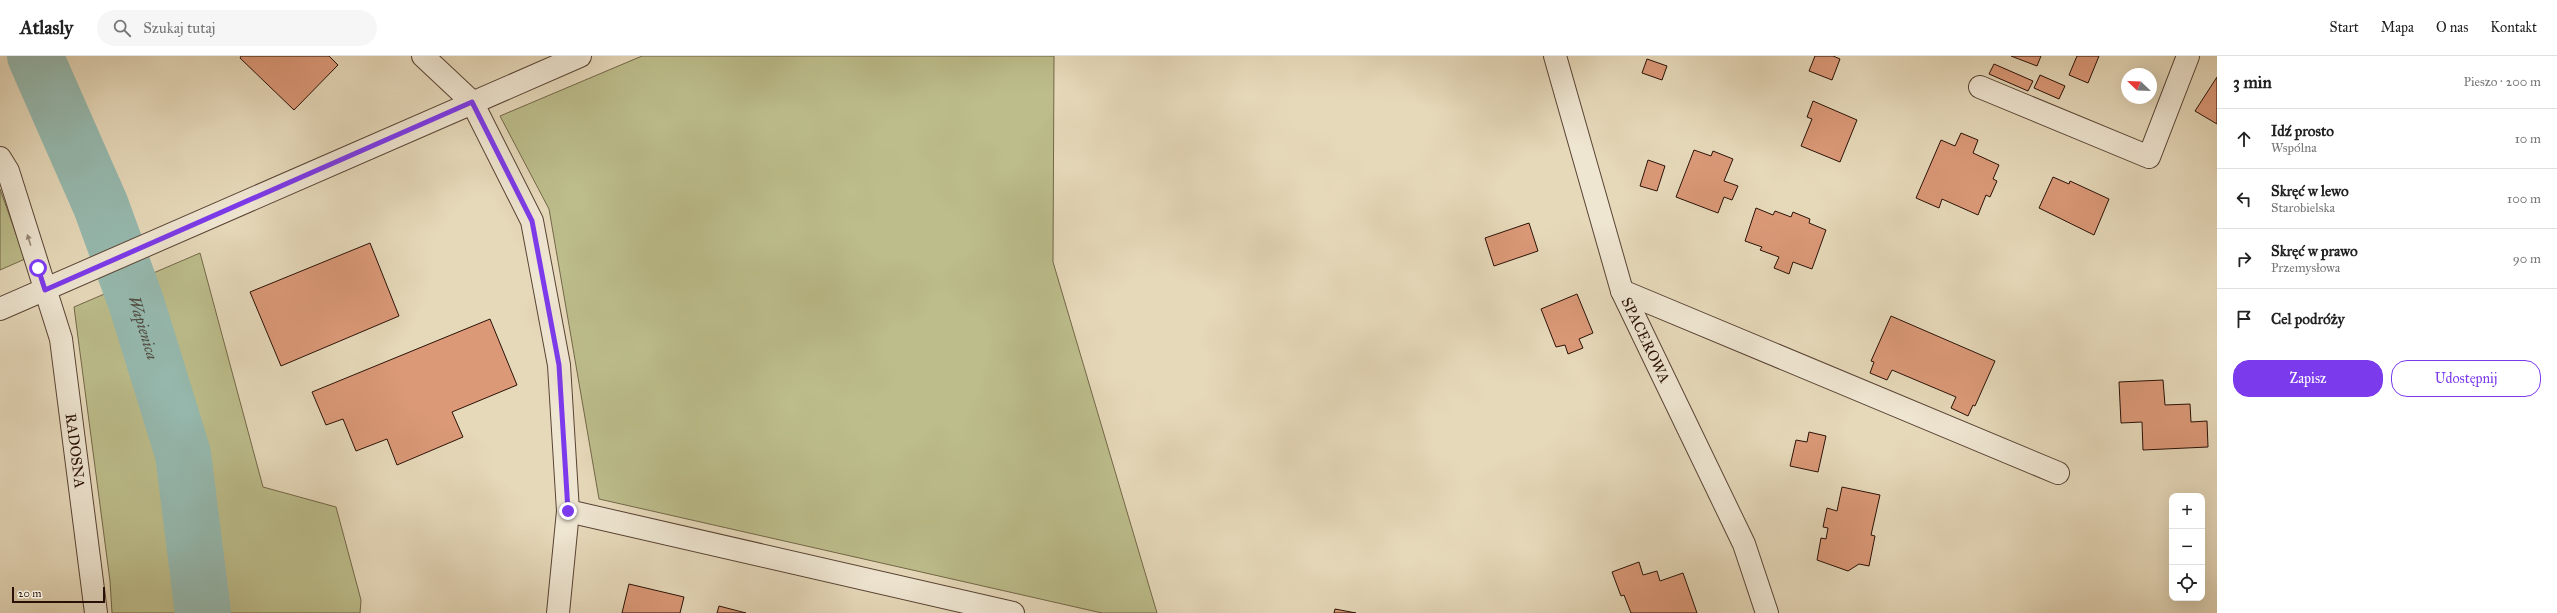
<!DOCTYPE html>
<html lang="pl">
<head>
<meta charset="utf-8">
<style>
  :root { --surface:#fff; --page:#f6f6f6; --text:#222; --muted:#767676; --line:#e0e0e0; --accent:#7c3aed }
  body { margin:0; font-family:"IM FELL Great Primer",serif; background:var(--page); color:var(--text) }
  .controls { position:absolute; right:12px; bottom:12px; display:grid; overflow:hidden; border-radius:8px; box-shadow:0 4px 16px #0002 }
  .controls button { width:36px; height:36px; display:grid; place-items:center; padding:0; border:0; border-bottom:1px solid var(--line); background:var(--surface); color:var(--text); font:20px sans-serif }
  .compass { position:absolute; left:2121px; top:12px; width:36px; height:36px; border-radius:50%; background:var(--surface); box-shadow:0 4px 16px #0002; rotate:293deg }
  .scale { position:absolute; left:12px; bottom:10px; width:93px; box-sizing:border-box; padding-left:4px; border:2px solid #2a1107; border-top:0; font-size:11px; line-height:14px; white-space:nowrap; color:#2a1107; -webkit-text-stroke:3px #efe6d2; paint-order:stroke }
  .stop { position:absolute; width:12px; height:12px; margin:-9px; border:3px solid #7c3aed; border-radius:50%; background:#fff }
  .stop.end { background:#7c3aed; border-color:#fff; box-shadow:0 1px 4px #0008 }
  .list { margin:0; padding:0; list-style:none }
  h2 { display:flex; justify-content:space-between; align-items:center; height:52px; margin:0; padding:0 16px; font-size:17px }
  h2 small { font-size:13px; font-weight:400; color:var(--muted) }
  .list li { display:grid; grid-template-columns:26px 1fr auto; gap:12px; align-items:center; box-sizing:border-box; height:60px; padding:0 16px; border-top:1px solid var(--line) }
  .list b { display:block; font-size:15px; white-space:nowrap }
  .list p { margin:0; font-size:13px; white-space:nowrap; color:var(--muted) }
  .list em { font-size:13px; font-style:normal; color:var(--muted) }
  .actions { display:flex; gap:8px; padding:12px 16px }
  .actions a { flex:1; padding:9px 0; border:1px solid var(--accent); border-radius:16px; text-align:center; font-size:14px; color:var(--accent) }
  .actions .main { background:var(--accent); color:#fff }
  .icon { flex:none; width:22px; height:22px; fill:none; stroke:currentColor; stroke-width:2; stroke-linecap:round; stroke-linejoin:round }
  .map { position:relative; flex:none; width:2217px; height:557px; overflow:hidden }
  header { display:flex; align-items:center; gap:24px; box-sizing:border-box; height:56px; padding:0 20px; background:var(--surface); border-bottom:1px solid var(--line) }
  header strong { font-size:19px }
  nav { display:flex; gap:22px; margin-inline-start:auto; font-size:14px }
  .search { width:280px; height:36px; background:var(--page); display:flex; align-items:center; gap:10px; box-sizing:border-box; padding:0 14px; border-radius:22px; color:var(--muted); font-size:15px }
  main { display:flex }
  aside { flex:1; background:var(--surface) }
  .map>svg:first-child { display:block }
</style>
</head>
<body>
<header>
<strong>Atlasly</strong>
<div class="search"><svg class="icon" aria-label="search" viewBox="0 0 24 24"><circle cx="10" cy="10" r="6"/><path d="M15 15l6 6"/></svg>Szukaj tutaj</div>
<nav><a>Start</a><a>Mapa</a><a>O nas</a><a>Kontakt</a></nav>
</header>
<main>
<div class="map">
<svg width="2217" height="557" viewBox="0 0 2217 557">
  <rect width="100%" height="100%" fill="#e6d9ba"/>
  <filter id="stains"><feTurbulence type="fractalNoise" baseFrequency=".005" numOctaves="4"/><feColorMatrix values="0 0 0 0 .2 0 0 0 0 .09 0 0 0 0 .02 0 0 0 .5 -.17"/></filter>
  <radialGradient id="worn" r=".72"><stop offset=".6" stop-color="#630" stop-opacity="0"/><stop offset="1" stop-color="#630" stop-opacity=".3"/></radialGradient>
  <path fill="#bcbd8b" stroke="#736749" d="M 642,0 L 1054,0 L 1053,206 L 1157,557 L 1102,557 L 599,443 L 549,153 L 500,60 Z
    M 0,133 L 25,203 L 0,214 Z
    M 200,197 L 263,431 L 336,451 L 361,544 L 360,557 L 112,557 L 110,525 L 74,251 Z"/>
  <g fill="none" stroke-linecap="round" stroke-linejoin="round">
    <path stroke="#96bab0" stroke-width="56" id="s1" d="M 35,0 L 101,150 L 136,246 L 183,398 L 203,557"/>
  </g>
  <path fill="#db9978" stroke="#2a1107" d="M 241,0 L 329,0 L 338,9 L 294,54 L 240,2 Z
    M 1815,0 L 1833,0 L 1840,3 L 1832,24 L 1809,15 Z
    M 2011,0 L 2041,0 L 2037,10 Z
    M 2077,0 L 2099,0 L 2088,27 L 2069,19 Z
    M 1647,3 L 1667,10 L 1662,24 L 1642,17 Z
    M 1994,8 L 2033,25 L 2028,35 L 1989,18 Z
    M 2040,19 L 2065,30 L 2059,43 L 2034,32 Z
    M 2217,21 L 2217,68 L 2195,55 Z
    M 1813,45 L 1857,64 L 1840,106 L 1801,90 L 1812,63 L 1807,61 Z
    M 1961,77 L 1978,84 L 1973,97 L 1999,109 L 1993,123 L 1997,125 L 1990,141 L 1986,139 L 1978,159 L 1942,143 L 1939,152 L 1916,142 L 1941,84 L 1955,90 Z
    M 1694,94 L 1711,100 L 1713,95 L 1733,103 L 1724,125 L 1738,130 L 1732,144 L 1724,141 L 1718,157 L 1676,141 Z
    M 1648,104 L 1665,110 L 1657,135 L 1640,130 Z
    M 2053,121 L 2069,128 L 2070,125 L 2109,143 L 2094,179 L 2039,152 Z
    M 1756,152 L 1773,159 L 1775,155 L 1791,161 L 1793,156 L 1810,163 L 1809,167 L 1826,174 L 1812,213 L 1793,206 L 1789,218 L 1774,212 L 1779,201 L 1760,194 L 1762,191 L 1745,185 Z
    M 1529,167 L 1538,195 L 1494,210 L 1485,182 Z
    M 370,187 L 399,260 L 281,310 L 250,236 Z
    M 1577,238 L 1593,277 L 1579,283 L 1583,292 L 1568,298 L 1565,289 L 1556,291 L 1541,253 Z
    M 1891,260 L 1995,305 L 1975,350 L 1973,349 L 1968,360 L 1951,352 L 1956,341 L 1892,314 L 1887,324 L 1870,317 L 1874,306 L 1871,305 Z
    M 490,263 L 517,329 L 452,356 L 463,381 L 397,409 L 387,383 L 356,395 L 343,363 L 326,369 L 312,336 Z
    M 2163,324 L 2165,349 L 2190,348 L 2191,366 L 2207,365 L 2208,391 L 2143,394 L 2142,366 L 2121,367 L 2119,326 Z
    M 1809,376 L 1826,380 L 1818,416 L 1790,410 L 1796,384 L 1807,386 Z
    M 1842,431 L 1880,439 L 1871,479 L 1875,480 L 1869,510 L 1859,508 L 1848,515 L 1817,504 L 1821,482 L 1826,483 L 1828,472 L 1823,471 L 1827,452 L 1837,455 Z
    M 1639,506 L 1643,519 L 1657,515 L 1660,525 L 1683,517 L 1697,557 L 1631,557 L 1624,539 L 1621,540 L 1612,516 Z
    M 629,528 L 684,541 L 680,557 L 622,557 Z
    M 719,550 L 746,557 L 717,557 Z
    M 1335,553 L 1356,557 L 1334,557 Z"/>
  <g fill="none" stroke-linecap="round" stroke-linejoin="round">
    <g stroke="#594334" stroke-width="24">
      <g id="minor">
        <path d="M 423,0 L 472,46 L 532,165 L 559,309 L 568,455 L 558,557"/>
        <path id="s2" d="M 1555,0 L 1622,235 L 1744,488 L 1767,557"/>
        <path d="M 1980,31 L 2149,101 L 2188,0"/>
        <path id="s3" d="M 0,102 L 8,115 L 61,283 L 96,557"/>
        <path d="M 1622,235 L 2058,417"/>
        <path d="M 0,253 L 580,0"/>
        <path d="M 568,455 L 1013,557"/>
      </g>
    </g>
    <use href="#minor" stroke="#efe6d2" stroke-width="22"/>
  </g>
  <defs><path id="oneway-solid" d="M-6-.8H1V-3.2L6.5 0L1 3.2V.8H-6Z"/></defs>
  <use fill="#968677" href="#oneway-solid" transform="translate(29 184) rotate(-107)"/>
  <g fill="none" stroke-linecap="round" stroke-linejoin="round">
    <path stroke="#7c3aed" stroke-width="5" d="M 38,212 L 45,234 L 472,46 L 532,165 L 559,309 L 568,455"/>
  </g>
  <g text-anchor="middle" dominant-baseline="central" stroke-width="3" stroke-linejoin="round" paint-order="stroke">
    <g font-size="15" fill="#2a1107" stroke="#efe6d2">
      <text stroke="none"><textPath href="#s2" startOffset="299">SPACEROWA</textPath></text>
      <text stroke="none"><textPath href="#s3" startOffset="304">RADOSNA</textPath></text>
    </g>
    <g font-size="16" font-style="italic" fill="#504c42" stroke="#efe6d2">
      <text stroke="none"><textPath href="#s1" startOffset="293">Wapienica</textPath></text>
    </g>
  </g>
  <rect width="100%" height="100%" filter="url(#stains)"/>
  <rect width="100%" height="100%" fill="url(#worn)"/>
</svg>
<div class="controls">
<button>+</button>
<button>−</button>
<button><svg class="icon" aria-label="locate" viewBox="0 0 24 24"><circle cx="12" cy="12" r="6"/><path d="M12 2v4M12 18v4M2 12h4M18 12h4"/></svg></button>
</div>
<svg class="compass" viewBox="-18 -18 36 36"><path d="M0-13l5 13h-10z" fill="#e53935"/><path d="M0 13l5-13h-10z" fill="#767676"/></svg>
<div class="scale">20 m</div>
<div class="stop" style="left:38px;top:212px"></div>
<div class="stop end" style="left:568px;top:455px"></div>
</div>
<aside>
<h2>3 min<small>Pieszo · 200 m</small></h2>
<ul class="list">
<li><svg class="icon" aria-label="ahead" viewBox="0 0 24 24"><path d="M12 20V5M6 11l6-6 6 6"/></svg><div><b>Idź prosto</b><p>Wspólna</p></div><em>10 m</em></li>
<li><svg class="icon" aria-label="left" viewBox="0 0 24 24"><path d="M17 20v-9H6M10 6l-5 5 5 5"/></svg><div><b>Skręć w lewo</b><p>Starobielska</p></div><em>100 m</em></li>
<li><svg class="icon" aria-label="right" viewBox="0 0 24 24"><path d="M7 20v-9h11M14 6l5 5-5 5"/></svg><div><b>Skręć w prawo</b><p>Przemysłowa</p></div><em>90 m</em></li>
<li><svg class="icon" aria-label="arrive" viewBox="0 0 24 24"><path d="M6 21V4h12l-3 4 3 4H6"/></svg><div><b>Cel podróży</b></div></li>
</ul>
<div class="actions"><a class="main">Zapisz</a><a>Udostępnij</a></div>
</aside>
</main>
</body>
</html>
